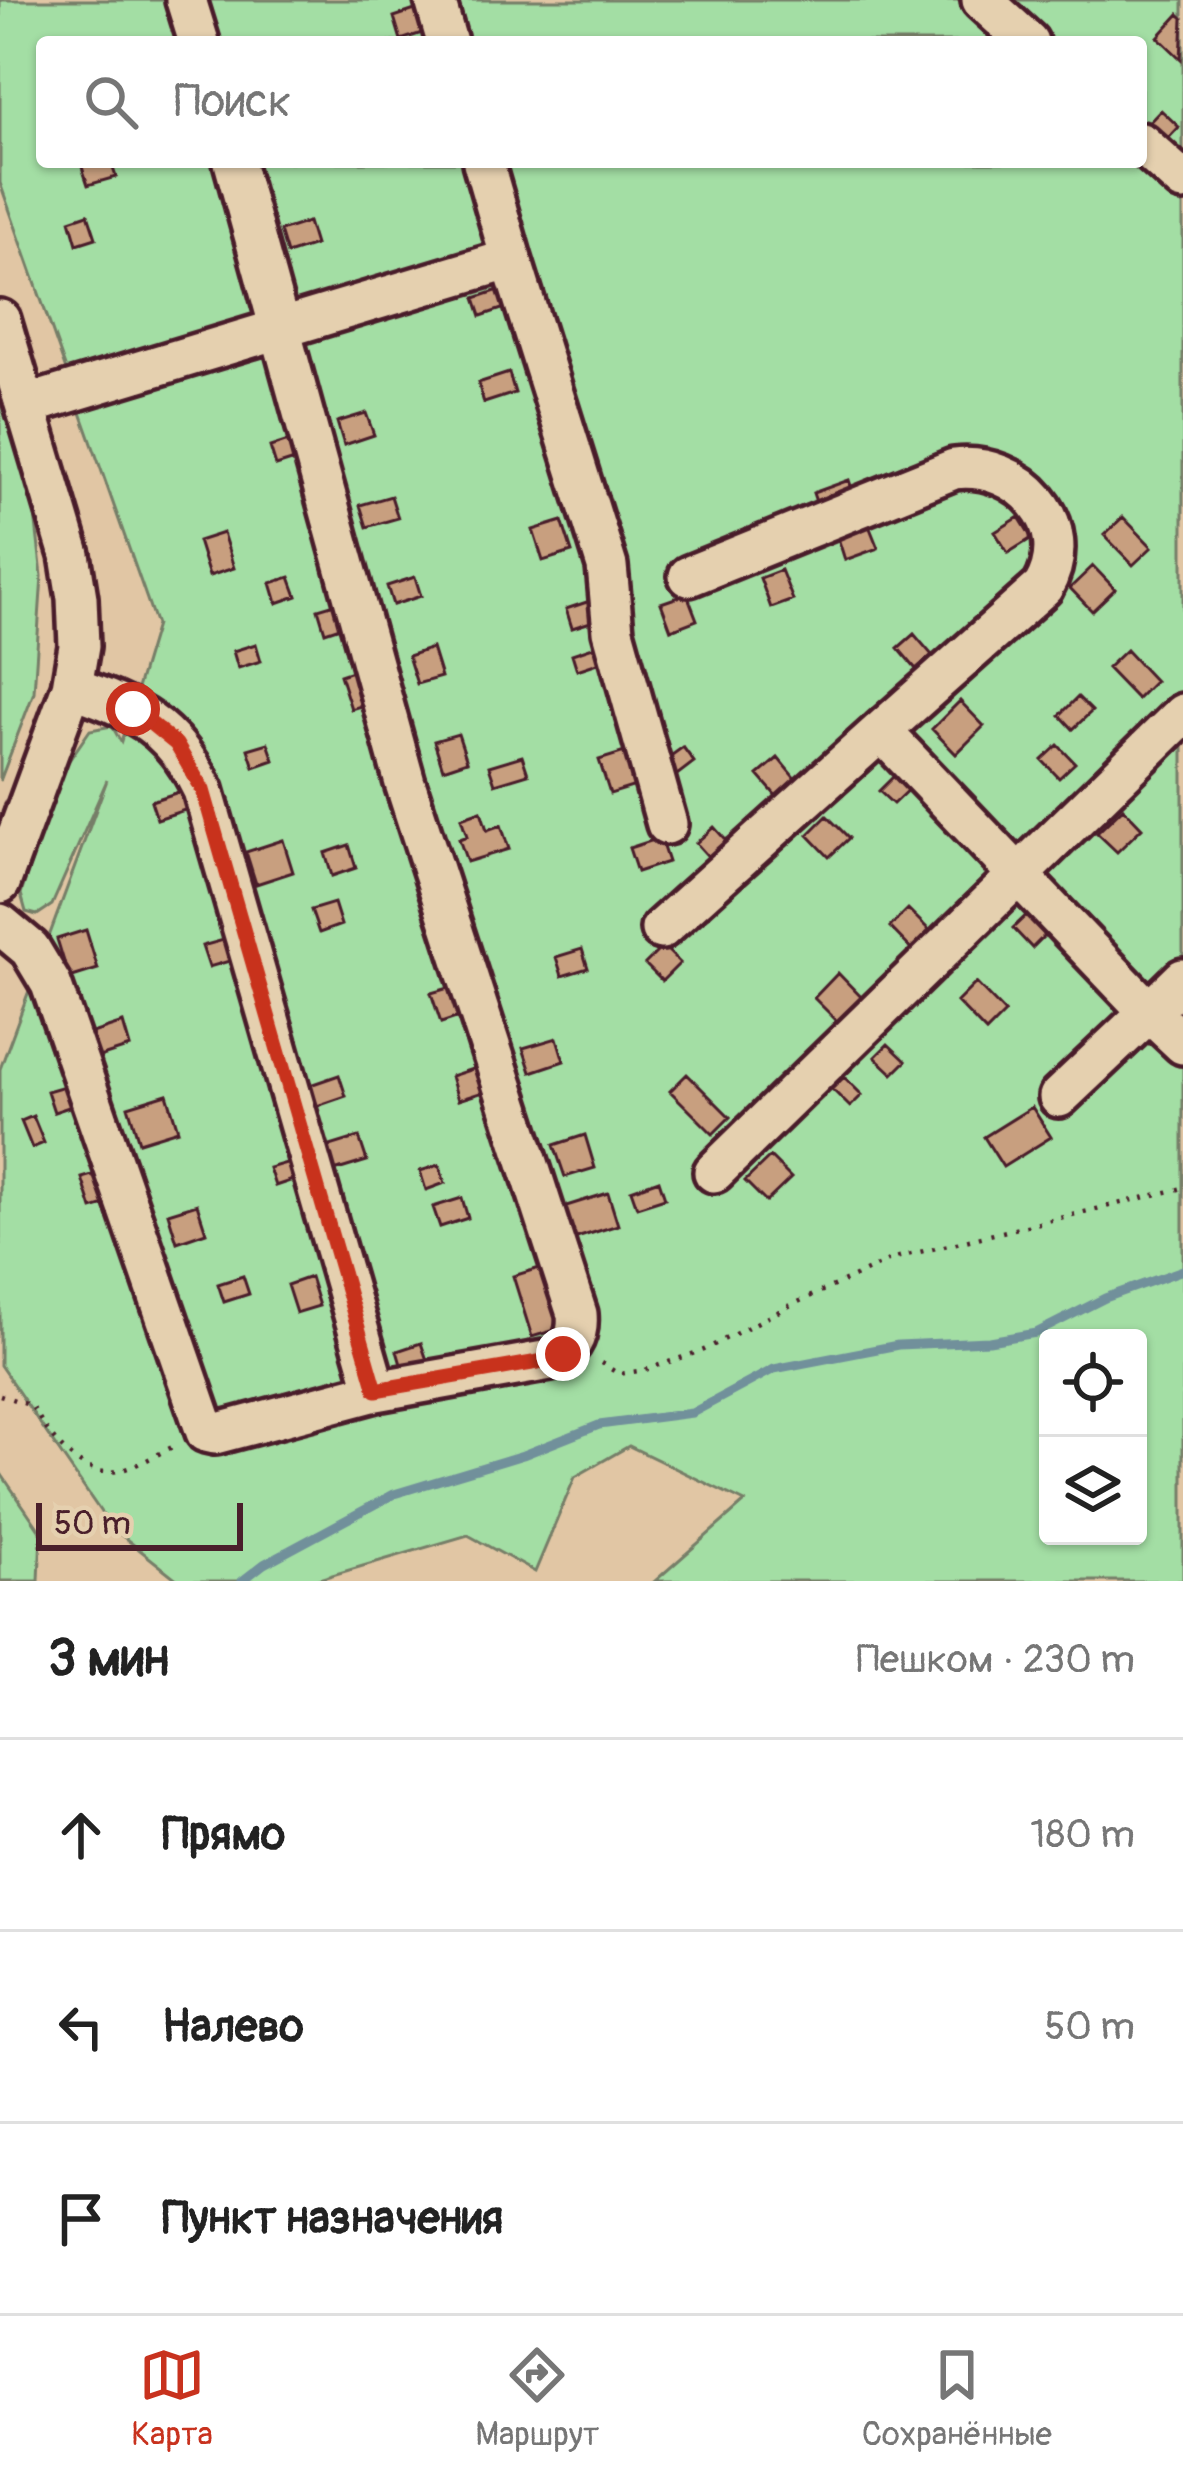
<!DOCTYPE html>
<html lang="ru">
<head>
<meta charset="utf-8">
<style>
  :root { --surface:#fff; --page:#f2f2f2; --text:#222; --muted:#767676; --line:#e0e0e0; --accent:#c8321e }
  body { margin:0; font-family:Pangolin,sans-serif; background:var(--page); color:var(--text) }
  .controls { position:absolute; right:36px; bottom:36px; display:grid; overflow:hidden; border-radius:12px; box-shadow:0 3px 9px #0004 }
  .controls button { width:108px; height:108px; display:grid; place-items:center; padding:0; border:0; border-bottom:3px solid var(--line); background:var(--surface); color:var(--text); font:60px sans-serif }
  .scale { position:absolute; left:36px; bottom:30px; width:207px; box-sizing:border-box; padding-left:12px; border:6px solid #4a1f2b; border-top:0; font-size:33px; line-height:42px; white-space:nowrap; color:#4a1f2b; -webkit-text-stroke:9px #e5d0af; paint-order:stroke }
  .stop { position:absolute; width:36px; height:36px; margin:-27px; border:9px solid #c8321e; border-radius:50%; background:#fff }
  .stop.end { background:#c8321e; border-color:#fff; box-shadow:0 3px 12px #0008 }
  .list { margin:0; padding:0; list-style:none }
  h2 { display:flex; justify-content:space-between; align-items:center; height:156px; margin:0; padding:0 48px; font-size:51px }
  h2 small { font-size:39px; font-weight:400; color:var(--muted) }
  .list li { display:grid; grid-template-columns:78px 1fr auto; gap:36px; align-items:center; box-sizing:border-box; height:192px; padding:0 48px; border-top:3px solid var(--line) }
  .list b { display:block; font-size:45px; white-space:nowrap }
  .list em { font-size:39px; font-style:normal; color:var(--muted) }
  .icon { flex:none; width:66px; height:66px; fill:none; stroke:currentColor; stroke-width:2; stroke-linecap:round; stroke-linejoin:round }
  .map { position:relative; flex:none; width:1183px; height:1581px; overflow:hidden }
  .search { position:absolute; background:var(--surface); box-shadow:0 3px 9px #0004; left:36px; right:36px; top:36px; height:132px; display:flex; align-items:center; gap:30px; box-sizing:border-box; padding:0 42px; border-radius:12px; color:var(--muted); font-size:45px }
  .sheet { height:732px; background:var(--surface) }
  nav { display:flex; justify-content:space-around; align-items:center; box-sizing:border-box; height:168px; border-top:3px solid var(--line); background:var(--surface); font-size:33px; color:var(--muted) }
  nav a { display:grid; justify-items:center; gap:6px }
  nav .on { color:var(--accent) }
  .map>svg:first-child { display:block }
</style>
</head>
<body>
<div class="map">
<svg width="1183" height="1581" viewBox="0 0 1183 1581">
  <rect width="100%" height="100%" fill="#e1c6a4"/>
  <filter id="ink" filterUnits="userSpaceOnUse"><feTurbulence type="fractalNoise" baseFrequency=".00833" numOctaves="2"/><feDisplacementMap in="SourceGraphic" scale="24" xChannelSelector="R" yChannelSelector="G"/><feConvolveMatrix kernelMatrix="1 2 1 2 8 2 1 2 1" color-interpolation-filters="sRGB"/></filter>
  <g filter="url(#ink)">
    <path fill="#a3dea4" stroke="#767e68" stroke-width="3" fill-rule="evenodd" d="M 0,0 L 1183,0 L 1183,1581 L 655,1581 L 745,1502 L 629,1446 L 575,1477 L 535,1572 L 468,1535 L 312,1581 L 179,1581 L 111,1527 L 0,1365 L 0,1069 L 107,780 L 52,905 L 37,915 L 26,912 L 21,894 L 59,775 L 90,730 L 112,726 L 121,742 L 156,625 L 0,183 ZM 42,42 L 1141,42 L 1141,162 L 42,162 ZM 1048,1338 L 1138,1338 L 1138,1536 L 1048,1536 Z
      M 0,399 L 31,478 L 42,576 L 34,692 L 0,781 Z
      M 0,1472 L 41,1532 L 39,1581 L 0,1581 Z"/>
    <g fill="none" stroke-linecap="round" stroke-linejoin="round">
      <path stroke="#71909b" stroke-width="9" d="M 242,1581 L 264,1564 L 394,1494 L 523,1455 L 599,1425 L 692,1413 L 774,1369 L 898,1345 L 989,1341 L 1036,1333 L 1105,1298 L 1183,1270"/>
    </g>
    <path fill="#c89f7f" stroke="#4a1f2b" stroke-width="3" d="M 424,7 L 431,30 L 401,40 L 394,17 Z
      M 1179,14 L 1183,18 L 1181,59 L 1158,37 Z
      M 1161,110 L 1179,127 L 1162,145 L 1144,128 Z
      M 88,162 L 111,162 L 116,177 L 88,185 L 81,164 Z
      M 88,214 L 96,238 L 77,244 L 70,220 Z
      M 308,222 L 315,245 L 287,254 L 280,231 Z
      M 499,290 L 505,308 L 481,316 L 475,298 Z
      M 509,373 L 515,393 L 484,403 L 478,383 Z
      M 366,413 L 374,435 L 344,445 L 337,422 Z
      M 298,438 L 304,457 L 276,466 L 270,447 Z
      M 849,480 L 856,501 L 820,514 L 813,493 Z
      M 391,496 L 398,518 L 367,527 L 360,505 Z
      M 1019,517 L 1032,538 L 1008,553 L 995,532 Z
      M 1123,517 L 1152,547 L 1133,565 L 1104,535 Z
      M 562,521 L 572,552 L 543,561 L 533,530 Z
      M 868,523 L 878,548 L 845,560 L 837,535 Z
      M 223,533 L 234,568 L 209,576 L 198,541 Z
      M 1093,566 L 1115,589 L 1092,611 L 1070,588 Z
      M 781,570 L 793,600 L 771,608 L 760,578 Z
      M 290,577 L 297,596 L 277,603 L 271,583 Z
      M 415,577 L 421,596 L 393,605 L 387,586 Z
      M 687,594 L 697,620 L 671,630 L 661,603 Z
      M 348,600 L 355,622 L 325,632 L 318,609 Z
      M 593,600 L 600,619 L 572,628 L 566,609 Z
      M 914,634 L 932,655 L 916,669 L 898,648 Z
      M 256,644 L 261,661 L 238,668 L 233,651 Z
      M 602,644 L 607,660 L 577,670 L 572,654 Z
      M 432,648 L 441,677 L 417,684 L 408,656 Z
      M 1126,650 L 1155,681 L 1137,699 L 1107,668 Z
      M 370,665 L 381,700 L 351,709 L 340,675 Z
      M 1078,697 L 1092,711 L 1073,729 L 1060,715 Z
      M 960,701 L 984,726 L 956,754 L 932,729 Z
      M 458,734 L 467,761 L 443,769 L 434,741 Z
      M 268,743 L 274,760 L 254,767 L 248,749 Z
      M 1058,745 L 1075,763 L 1059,778 L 1042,760 Z
      M 683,747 L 694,762 L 677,775 L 665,760 Z
      M 631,750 L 642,784 L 610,794 L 599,760 Z
      M 522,756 L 528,774 L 495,784 L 489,766 Z
      M 778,758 L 797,781 L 778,798 L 758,775 Z
      M 902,768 L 916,782 L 893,804 L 879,791 Z
      M 185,790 L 191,808 L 157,819 L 151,801 Z
      M 1123,808 L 1142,828 L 1117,852 L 1097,833 Z
      M 481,811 L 487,830 L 501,825 L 509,849 L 467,862 L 459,839 L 467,836 L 461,818 Z
      M 827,816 L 849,838 L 829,857 L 808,835 Z
      M 714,827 L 731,846 L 713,862 L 696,843 Z
      M 660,838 L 668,862 L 637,872 L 629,848 Z
      M 283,840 L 293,872 L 256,884 L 246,852 Z
      M 349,845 L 356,868 L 332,876 L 325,853 Z
      M 334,903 L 341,925 L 319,933 L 311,910 Z
      M 1037,905 L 1056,924 L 1032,948 L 1013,928 Z
      M 908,909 L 937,938 L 918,956 L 890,927 Z
      M 86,930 L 98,969 L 69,978 L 57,939 Z
      M 227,939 L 233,960 L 209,967 L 202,946 Z
      M 663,946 L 680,963 L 662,981 L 645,964 Z
      M 582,949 L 588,968 L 562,976 L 556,957 Z
      M 838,973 L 865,1001 L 841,1025 L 814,998 Z
      M 976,983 L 1005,1013 L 986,1032 L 957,1002 Z
      M 459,985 L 468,1014 L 441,1023 L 431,993 Z
      M 123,1023 L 130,1047 L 93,1059 L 86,1035 Z
      M 557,1038 L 564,1061 L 531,1072 L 523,1048 Z
      M 888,1044 L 906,1061 L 893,1074 L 875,1057 Z
      M 485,1065 L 493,1089 L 458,1100 L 451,1076 Z
      M 687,1074 L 730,1117 L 713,1134 L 670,1091 Z
      M 339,1075 L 346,1096 L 317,1106 L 310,1085 Z
      M 844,1077 L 862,1095 L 850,1107 L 832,1089 Z
      M 78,1082 L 84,1102 L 54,1112 L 47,1091 Z
      M 167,1094 L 178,1130 L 139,1142 L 128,1106 Z
      M 1032,1107 L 1051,1137 L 1003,1167 L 984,1137 Z
      M 33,1116 L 44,1143 L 32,1148 L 21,1121 Z
      M 585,1135 L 595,1168 L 565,1177 L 554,1145 Z
      M 359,1137 L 367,1161 L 334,1171 L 327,1147 Z
      M 770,1157 L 791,1178 L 766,1202 L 745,1181 Z
      M 293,1161 L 299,1178 L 275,1186 L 269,1168 Z
      M 439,1165 L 445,1183 L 426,1190 L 420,1171 Z
      M 102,1172 L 112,1203 L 92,1209 L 82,1178 Z
      M 659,1180 L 665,1198 L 637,1207 L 631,1190 Z
      M 608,1193 L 618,1225 L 570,1240 L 560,1208 Z
      M 462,1198 L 468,1218 L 440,1227 L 433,1207 Z
      M 197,1204 L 206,1232 L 177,1242 L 168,1213 Z
      M 546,1266 L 565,1327 L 532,1337 L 513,1276 Z
      M 243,1276 L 249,1294 L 224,1302 L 218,1284 Z
      M 310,1277 L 319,1306 L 296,1313 L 287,1285 Z
      M 421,1343 L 428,1363 L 403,1371 L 397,1351 Z"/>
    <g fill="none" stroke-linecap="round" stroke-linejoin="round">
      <g stroke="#4a1f2b" stroke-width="48">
        <path id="minor" d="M 186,0 L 199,42
          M 435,0 L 447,42
          M 982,0 L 1028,42
          M 1141,143 L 1183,181
          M 511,259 L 607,566 L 613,631 L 667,824
          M 0,320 L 70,555 L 77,598 L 79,646 L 72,687 L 0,883
          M 27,405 L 511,259 L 483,162
          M 689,576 L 954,469 C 1020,461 1079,524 1043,587 L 881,731
          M 72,687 C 136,710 172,725 203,790 L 376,1391 L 550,1360 C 571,1350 579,1337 577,1314 L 405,783 L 234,162
          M 0,924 L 30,949 L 51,984 L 206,1432 L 215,1434 L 376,1391
          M 661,929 L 881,731 L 1149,1012 L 1183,979
          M 1059,1097 L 1149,1012 L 1183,1044
          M 714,1172 L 1183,714"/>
      </g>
      <path stroke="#4a1f2b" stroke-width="4.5" stroke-dasharray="3 9" stroke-linecap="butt" d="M 601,1363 L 619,1374 L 645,1370 L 704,1350 L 787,1307 L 895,1258 L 1183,1188
        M 0,1395 L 32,1406 C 48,1434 78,1479 117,1471 C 138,1467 160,1452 179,1444"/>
      <use href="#minor" stroke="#e5d0af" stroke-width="39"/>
    </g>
  </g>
  <g fill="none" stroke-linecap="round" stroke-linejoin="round" filter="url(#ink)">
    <path stroke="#c8321e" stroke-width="15" d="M 133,709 L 176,744 L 203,790 L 376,1390 L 550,1360 L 563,1354"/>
  </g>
</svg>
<div class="controls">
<button><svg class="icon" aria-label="locate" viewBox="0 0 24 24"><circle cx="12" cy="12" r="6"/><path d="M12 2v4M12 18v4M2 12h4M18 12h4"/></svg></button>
<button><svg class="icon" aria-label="layers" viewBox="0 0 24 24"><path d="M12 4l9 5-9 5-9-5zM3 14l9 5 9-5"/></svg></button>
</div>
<div class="scale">50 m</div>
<div class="stop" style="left:133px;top:709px"></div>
<div class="stop end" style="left:563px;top:1354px"></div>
<div class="search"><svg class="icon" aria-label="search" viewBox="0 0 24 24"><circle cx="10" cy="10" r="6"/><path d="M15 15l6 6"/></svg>Поиск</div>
</div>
<section class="sheet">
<h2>3 мин<small>Пешком · 230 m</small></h2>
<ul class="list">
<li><svg class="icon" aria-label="ahead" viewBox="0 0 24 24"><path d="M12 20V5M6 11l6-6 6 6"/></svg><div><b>Прямо</b></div><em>180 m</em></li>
<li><svg class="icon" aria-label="left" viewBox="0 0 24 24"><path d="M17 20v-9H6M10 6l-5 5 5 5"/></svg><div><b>Налево</b></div><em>50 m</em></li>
<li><svg class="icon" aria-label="arrive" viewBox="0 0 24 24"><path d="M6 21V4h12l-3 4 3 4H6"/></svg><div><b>Пункт назначения</b></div></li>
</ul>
</section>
<nav>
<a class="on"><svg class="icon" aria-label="map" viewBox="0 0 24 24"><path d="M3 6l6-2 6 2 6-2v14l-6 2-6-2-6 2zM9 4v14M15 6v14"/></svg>Карта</a>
<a><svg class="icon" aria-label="directions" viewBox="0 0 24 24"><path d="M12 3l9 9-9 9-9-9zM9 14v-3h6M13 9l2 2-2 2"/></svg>Маршрут</a>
<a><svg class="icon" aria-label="saved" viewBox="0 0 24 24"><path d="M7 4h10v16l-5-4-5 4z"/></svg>Сохранённые</a>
</nav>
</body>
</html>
